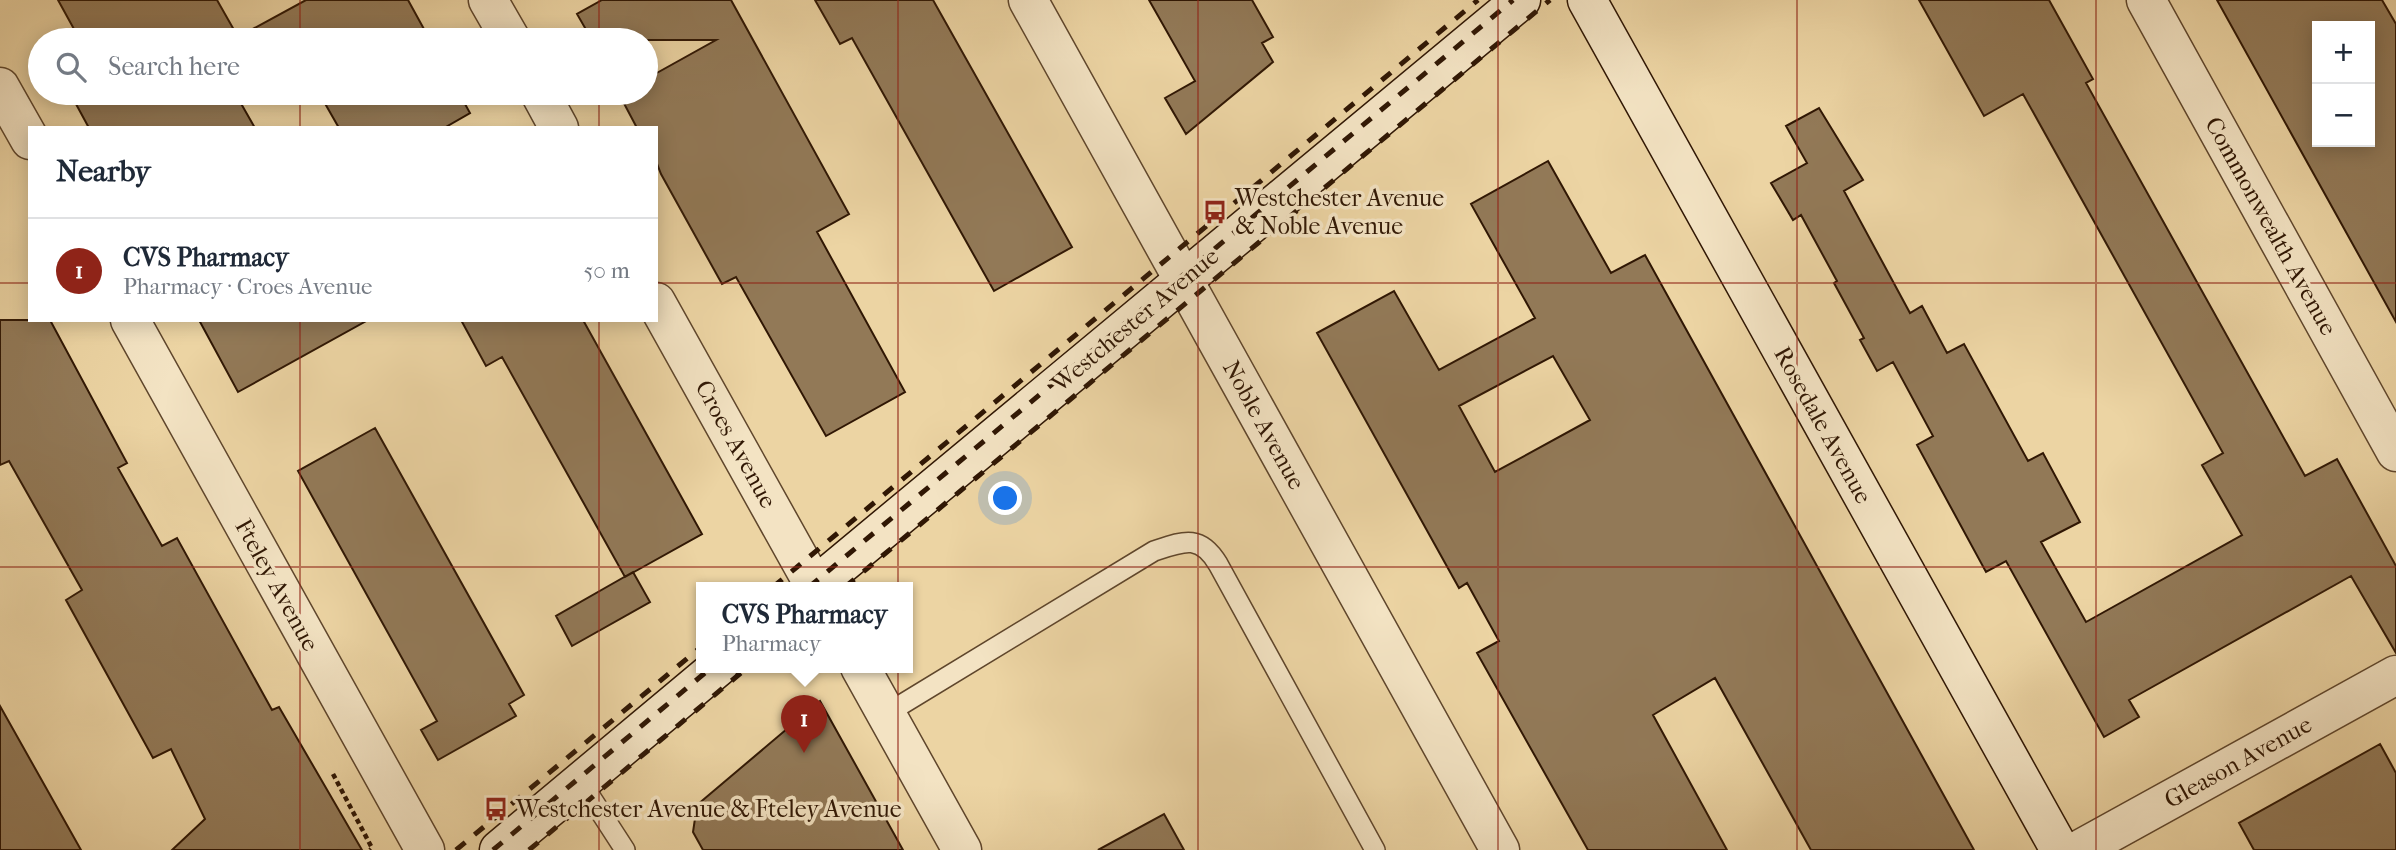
<!DOCTYPE html>
<html lang="en">
<head>
<meta charset="utf-8">
<style>
  :root { --surface:#fff; --page:#f6f6f7; --text:#1f2937; --muted:#747a83; --line:#e0e1e3; --accent:#8f2418 }
  body { margin:0; font-family:"IM FELL French Canon",serif; background:var(--page); color:var(--text) }
  .controls { position:absolute; right:21px; top:21px; display:grid; overflow:hidden; border-radius:0px; box-shadow:0 4px 18px #0003 }
  .controls button { width:63px; height:63px; display:grid; place-items:center; padding:0; border:0; border-bottom:2px solid var(--line); background:var(--surface); color:var(--text); font:35px sans-serif }
  .you { position:absolute; left:1006px; top:499px; width:24px; height:24px; margin:-18px; border:5px solid #fff; border-radius:50%; background:#1a73e8; box-shadow:0 0 0 10px #1a73e833 }
  .badge { display:grid; place-items:center; width:46px; height:46px; border-radius:50%; background:var(--accent); color:#fff; font-size:23px; font-weight:700 }
  .pin { position:absolute; translate:-50% -58px; filter:drop-shadow(0 2px 4px #0008) }
  .pin::after { content:''; position:absolute; top:37px; width:24px; height:21px; background:inherit; clip-path:polygon(0 0,100% 0,50% 100%) }
  .popup { position:absolute; left:696px; top:582px; width:217px; height:91px; box-sizing:border-box; display:grid; place-content:center; border-radius:0px; background:var(--surface); filter:drop-shadow(0 2px 5px #0005); font-size:23px; white-space:nowrap; color:var(--muted) }
  .popup b { font-size:26px; color:var(--text) }
  .popup::after { content:''; position:absolute; left:50%; top:100%; margin-left:-14px; border:14px solid transparent; border-top-color:var(--surface) }
  .list { margin:0; padding:0; list-style:none }
  h2 { display:flex; justify-content:space-between; align-items:center; height:91px; margin:0; padding:0 28px; font-size:30px }
  h2 small { font-size:23px; font-weight:400; color:var(--muted) }
  .list li { display:grid; grid-template-columns:46px 1fr auto; gap:21px; align-items:center; box-sizing:border-box; height:105px; padding:0 28px; border-top:2px solid var(--line) }
  .list b { display:block; font-size:26px; white-space:nowrap }
  .list p { margin:0; font-size:23px; white-space:nowrap; color:var(--muted) }
  .list em { font-size:23px; font-style:normal; color:var(--muted) }
  .icon { flex:none; width:38px; height:38px; fill:none; stroke:currentColor; stroke-width:2; stroke-linecap:round; stroke-linejoin:round }
  .map { position:relative; flex:none; width:2396px; height:850px; overflow:hidden }
  .search { position:absolute; background:var(--surface); box-shadow:0 4px 18px #0003; left:28px; top:28px; width:630px; height:77px; display:flex; align-items:center; gap:18px; box-sizing:border-box; padding:0 24px; border-radius:38px; color:var(--muted); font-size:26px }
  .panel { position:absolute; background:var(--surface); box-shadow:0 4px 18px #0003; left:28px; top:126px; width:630px; height:196px; border-radius:0px }
  .map>svg:first-child { display:block }
</style>
</head>
<body>
<div class="map">
<svg width="2396" height="850" viewBox="0 0 2396 850">
  <rect width="100%" height="100%" fill="#ecd4a3"/>
  <filter id="stains"><feTurbulence type="fractalNoise" baseFrequency=".00286" numOctaves="4"/><feColorMatrix values="0 0 0 0 .2 0 0 0 0 .09 0 0 0 0 .02 0 0 0 .5 -.17"/></filter>
  <radialGradient id="worn" r=".72"><stop offset=".6" stop-color="#630" stop-opacity="0"/><stop offset="1" stop-color="#630" stop-opacity=".3"/></radialGradient>
  <path fill="#927957" stroke="#301704" stroke-width="2" fill-rule="evenodd" d="M 58,0 L 217,0 L 238,37 L 306,0 L 408,0 L 430,40 L 80,40 Z
    M 602,0 L 731,0 L 849,214 L 817,232 L 905,392 L 826,436 L 736,277 L 722,284 L 661,174 L 656,161 L 656,128 L 637,128 L 619,94 L 646,93 L 646,79 L 716,40 L 592,40 L 577,14 Z
    M 815,0 L 933,0 L 1072,247 L 994,291 L 852,38 L 840,44 Z
    M 1149,0 L 1252,0 L 1273,37 L 1262,43 L 1273,62 L 1186,134 L 1165,98 L 1195,81 Z
    M 1919,0 L 2049,0 L 2093,79 L 2086,83 L 2305,476 L 2337,459 L 2396,566 L 2396,653 L 2351,576 L 2129,700 L 2139,717 L 2104,737 L 2006,561 L 1986,572 L 1917,445 L 1933,436 L 1893,362 L 1877,371 L 1860,340 L 1864,338 L 1834,283 L 1837,281 L 1801,215 L 1793,220 L 1771,183 L 1807,163 L 1786,126 L 1819,108 L 1863,180 L 1844,191 L 1910,313 L 1922,306 L 1947,353 L 1964,344 L 2028,461 L 2043,453 L 2080,522 L 2041,542 L 2086,622 L 2242,535 L 2202,465 L 2223,453 L 2023,94 L 1984,116 Z
    M 2217,0 L 2382,0 L 2396,24 L 2396,322 ZM 2317,26 L 2370,26 L 2370,142 L 2317,142 Z
    M 70,93 L 235,93 L 255,128 L 89,128 Z
    M 319,93 L 459,93 L 470,113 L 444,128 L 339,128 Z
    M 1548,161 L 1611,273 L 1645,255 L 1974,850 L 1811,850 L 1715,678 L 1653,715 L 1727,850 L 1588,850 L 1477,653 L 1499,641 L 1467,583 L 1459,588 L 1317,333 L 1394,291 L 1439,370 L 1535,318 L 1471,204 ZM 1553,356 L 1590,420 L 1495,472 L 1459,406 Z
    M 0,320 L 50,320 L 127,463 L 118,468 L 162,546 L 177,538 L 272,710 L 279,707 L 362,850 L 172,850 L 205,819 L 171,749 L 153,758 L 66,600 L 82,590 L 9,461 L 0,465 Z
    M 199,320 L 368,320 L 238,392 Z
    M 461,320 L 583,320 L 702,534 L 625,577 L 502,357 L 486,366 Z
    M 375,428 L 524,695 L 509,704 L 516,716 L 438,760 L 421,730 L 437,721 L 298,471 Z
    M 633,572 L 650,602 L 572,646 L 556,616 Z
    M 820,701 L 903,850 L 703,850 L 693,832 L 697,805 Z
    M 0,706 L 81,850 L 0,850 Z
    M 2380,744 L 2396,773 L 2396,850 L 2254,850 L 2239,823 Z
    M 1164,814 L 1184,850 L 1098,850 Z"/>
  <g fill="none" stroke-linecap="round" stroke-linejoin="round">
    <g stroke="#5f462c" stroke-width="22">
      <path id="lane" d="M 886,714 L 1154,551 C 1184,541 1200,534 1218,564 L 1375,850
        M 581,782 L 625,850"/>
    </g>
    <g stroke="#5f462c" stroke-width="41">
      <path id="street" d="M 488,0 L 511,40
        M 1028,0 L 1500,850
        M 2146,0 L 2396,452
        M 0,87 L 30,140
        M 540,93 L 559,128
        M 656,302 L 815,587
        M 130,320 L 425,850
        M 860,667 L 962,850
        M 2079,850 L 2396,675"/>
    </g>
    <g stroke="#301704" stroke-width="41">
      <path id="secondary" d="M 1587,0 L 2060,850
        M 814,587 L 1521,0
        M 499,850 L 718,667"/>
    </g>
    <path stroke="#301704" stroke-width="4.5" stroke-dasharray="5 3.5" stroke-linecap="butt" d="M 333,774 L 372,848 L 370,850"/>
    <use href="#lane" stroke="#f3e3c3" stroke-width="19"/>
    <use href="#street" stroke="#f3e3c3" stroke-width="38"/>
    <use href="#secondary" stroke="#f3e3c3" stroke-width="38"/>
    <path stroke="#301704" stroke-width="5" stroke-dasharray="12 12" stroke-linecap="butt" d="M 773,587 L 1478,0
      M 809,587 L 1513,0
      M 845,587 L 1550,0
      M 456,850 L 701,647
      M 493,850 L 712,667
      M 529,850 L 748,667"/>
  </g>
  <path fill="none" stroke="#8f2418" stroke-width="2" stroke-opacity="0.55" d="M 300,0 L 300,40M 599,0 L 599,40M 898,0 L 898,850M 1198,0 L 1198,850M 1498,0 L 1498,850M 1797,0 L 1797,850M 2096,0 L 2096,850M 300,93 L 300,128M 599,93 L 599,128M 0,283 L 30,283M 656,283 L 2396,283M 300,320 L 300,850M 599,320 L 599,850M 0,567 L 2396,567"/>
  <defs>
    <g id="bus-bare" transform="scale(1.89)"><path d="M-5-6H5V4H4V6H2V4H-2V6H-4V4H-5ZM-3.5-4V0h7V-4ZM-3.5 1.2v1.5H-2V1.2ZM2 1.2v1.5H3.5V1.2Z" fill="#8f2418" stroke="#f3e3c3" stroke-width="2.5" paint-order="stroke"/></g>
  </defs>
  <g fill-rule="evenodd">
    <use href="#bus-bare" x="1215" y="212"/>
    <use href="#bus-bare" x="496" y="809"/>
  </g>
  <g text-anchor="middle" dominant-baseline="central" stroke-width="7" stroke-linejoin="round" paint-order="stroke">
    <g font-size="24" fill="#301704" stroke="#f3e3c3" text-anchor="start">
      <text x="1235" y="198">Westchester Avenue<tspan x="1235" dy="28">&amp; Noble Avenue</tspan></text>
      <text x="516" y="809">Westchester Avenue &amp; Fteley Avenue</text>
    </g>
    <g font-size="24" fill="#301704" stroke="#f3e3c3">
      <text transform="translate(2271 226) rotate(61)">Commonwealth Avenue</text>
      <text transform="translate(1135 320) rotate(-40)">Westchester Avenue</text>
      <text transform="translate(1264 425) rotate(61)">Noble Avenue</text>
      <text transform="translate(1823 425) rotate(61)">Rosedale Avenue</text>
      <text transform="translate(736 444) rotate(61)">Croes Avenue</text>
      <text transform="translate(277 585) rotate(61)">Fteley Avenue</text>
      <text transform="translate(2238 762) rotate(-29)">Gleason Avenue</text>
    </g>
  </g>
  <rect width="100%" height="100%" filter="url(#stains)"/>
  <rect width="100%" height="100%" fill="url(#worn)"/>
</svg>
<div class="controls">
<button>+</button>
<button>−</button>
</div>
<div class="you"></div>
<div class="pin badge" style="left:804px;top:753px">1</div>
<div class="popup"><b>CVS Pharmacy</b>Pharmacy</div>
<div class="search"><svg class="icon" aria-label="search" viewBox="0 0 24 24"><circle cx="10" cy="10" r="6"/><path d="M15 15l6 6"/></svg>Search here</div>
<section class="panel">
<h2>Nearby<small></small></h2>
<ul class="list">
<li><span class="badge">1</span><div><b>CVS Pharmacy</b><p>Pharmacy · Croes Avenue</p></div><em>50 m</em></li>
</ul>
</section>
</div>
</body>
</html>
